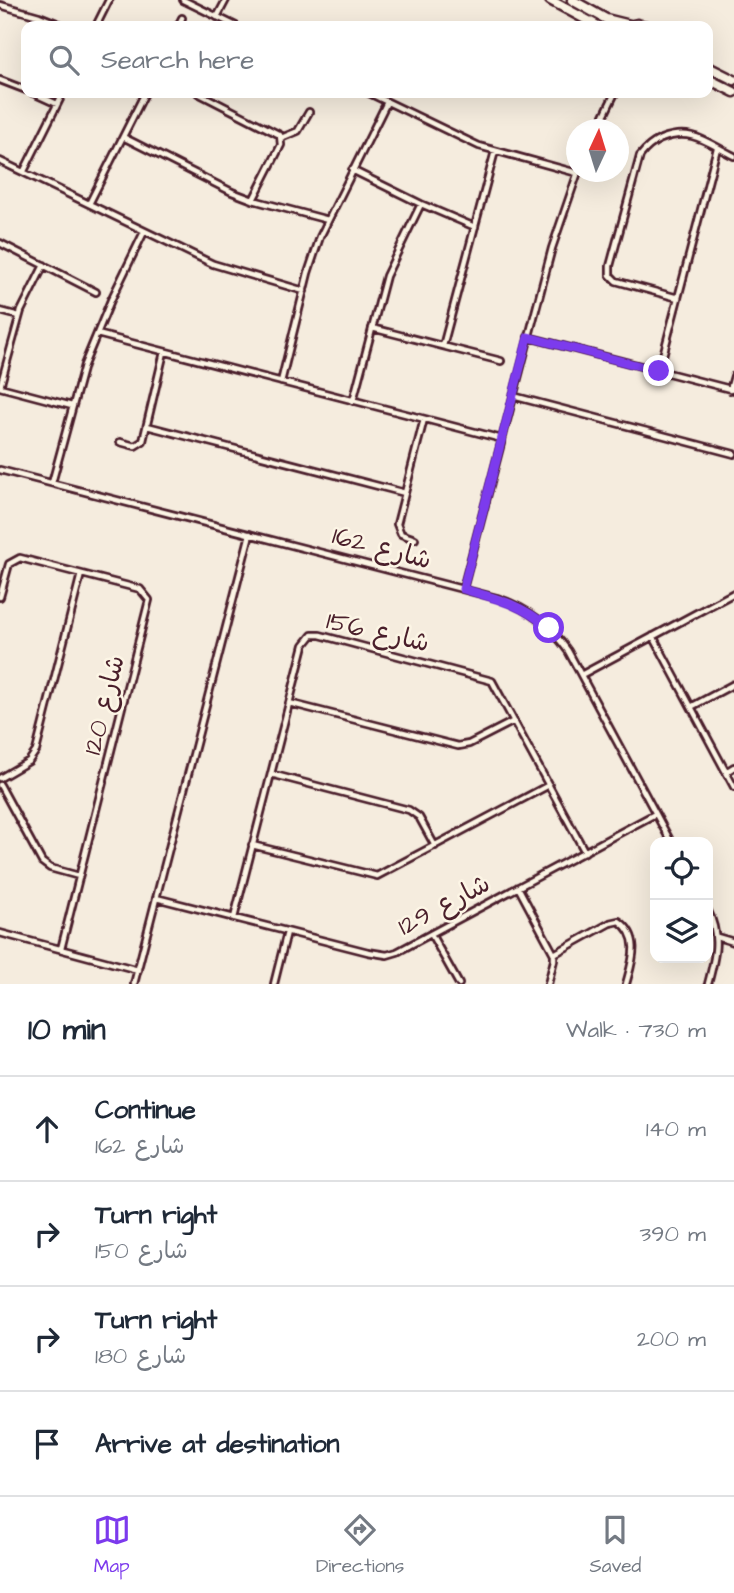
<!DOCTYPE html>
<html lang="en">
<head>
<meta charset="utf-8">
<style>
  :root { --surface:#fff; --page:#f2f2f3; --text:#1f2937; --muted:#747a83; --line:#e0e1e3; --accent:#7c3aed }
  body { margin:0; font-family:"Architects Daughter","Playpen Sans Arabic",sans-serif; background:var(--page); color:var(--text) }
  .controls { position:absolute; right:21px; bottom:21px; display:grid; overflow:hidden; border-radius:14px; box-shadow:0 7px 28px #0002 }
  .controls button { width:63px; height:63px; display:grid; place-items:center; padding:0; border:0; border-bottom:2px solid var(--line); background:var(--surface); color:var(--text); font:35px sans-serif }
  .compass { position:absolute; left:566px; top:119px; width:63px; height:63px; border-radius:50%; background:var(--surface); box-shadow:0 7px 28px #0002; rotate:4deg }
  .stop { position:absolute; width:21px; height:21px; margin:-16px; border:5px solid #7c3aed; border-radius:50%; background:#fff }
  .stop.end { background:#7c3aed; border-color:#fff; box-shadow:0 2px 7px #0008 }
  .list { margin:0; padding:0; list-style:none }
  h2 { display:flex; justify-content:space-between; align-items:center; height:91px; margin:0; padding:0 28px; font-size:30px }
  h2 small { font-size:23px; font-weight:400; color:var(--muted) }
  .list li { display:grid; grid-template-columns:46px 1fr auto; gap:21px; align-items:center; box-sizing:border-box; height:105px; padding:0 28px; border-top:2px solid var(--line) }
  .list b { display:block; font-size:26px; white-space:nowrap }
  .list p { margin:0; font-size:23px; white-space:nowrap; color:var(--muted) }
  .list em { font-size:23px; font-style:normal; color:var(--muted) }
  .icon { flex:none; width:38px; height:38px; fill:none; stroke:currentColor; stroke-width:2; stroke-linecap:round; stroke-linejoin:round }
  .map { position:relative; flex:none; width:734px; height:984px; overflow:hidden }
  .search { position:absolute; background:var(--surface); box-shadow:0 7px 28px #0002; left:21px; right:21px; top:21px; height:77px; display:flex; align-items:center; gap:18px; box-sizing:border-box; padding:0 24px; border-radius:14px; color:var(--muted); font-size:26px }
  .sheet { height:511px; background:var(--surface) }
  nav { display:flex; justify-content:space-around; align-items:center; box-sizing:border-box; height:98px; border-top:2px solid var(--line); background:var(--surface); font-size:19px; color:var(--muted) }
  nav a { display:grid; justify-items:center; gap:4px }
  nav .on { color:var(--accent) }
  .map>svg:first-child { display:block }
</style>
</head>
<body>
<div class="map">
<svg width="734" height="984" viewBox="0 0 734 984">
  <rect width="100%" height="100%" fill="#f5ecde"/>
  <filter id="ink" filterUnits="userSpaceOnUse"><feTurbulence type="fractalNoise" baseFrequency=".0143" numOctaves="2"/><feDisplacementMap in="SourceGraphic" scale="14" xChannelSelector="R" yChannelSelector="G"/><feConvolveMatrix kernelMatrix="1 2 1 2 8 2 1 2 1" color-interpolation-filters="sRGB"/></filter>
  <g filter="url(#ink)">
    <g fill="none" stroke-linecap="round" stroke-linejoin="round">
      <g stroke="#4a1f2b" stroke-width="10">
        <path id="minor" d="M 183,0 L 236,26
          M 0,5 L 39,16 L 64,26
          M 217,17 L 226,0
          M 96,26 L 109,0
          M 178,26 L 182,18
          M 0,80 L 26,90
          M 33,93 L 57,104
          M 198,93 L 280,135 L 281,145 L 253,200
          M 369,93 L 479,146 L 577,173
          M 597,130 L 615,93
          M 123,137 L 232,192 L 253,200 L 328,220
          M 281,138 L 298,131 L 309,112
          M 0,161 L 213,264 L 304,291
          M 352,170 L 421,204 L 475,227
          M 24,171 L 63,93
          M 89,204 L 145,93
          M 0,243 L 96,292
          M 678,298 L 616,281 L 610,275 L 610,266 L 640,156 C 646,148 652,143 661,139 C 692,127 707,143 734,156
          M 0,311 L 19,316
          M 372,328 L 501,361
          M 97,334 L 502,439
          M 528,337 L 734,390
          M 443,346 L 495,151
          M 659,371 L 717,148
          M 281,382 L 308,273 L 320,237 L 387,102
          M 0,387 L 21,311 L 44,265
          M 0,387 L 72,406
          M 730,390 L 734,376
          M 513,396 L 734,454
          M 353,401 L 386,276 L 421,204
          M 147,426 L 405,493
          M 120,442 L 135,446 L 143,441 L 164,352
          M 0,470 L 497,598 C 528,608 550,625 568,651 L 671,842
          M 52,483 L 84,365 L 111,300 L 144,232
          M 415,539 L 401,534 L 397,524 L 424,419
          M 463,589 L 552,248 L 578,172
          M 0,597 L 9,564 L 20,558 L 140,589 L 149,600 L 61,949
          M 653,636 L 734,787
          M 581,675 L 734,593
          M 289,703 L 458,746 L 469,744 L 514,721
          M 691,707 L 734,684
          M 726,772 L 734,767
          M 271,774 L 409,810 L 419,817 L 435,846
          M 0,778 L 29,761 L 36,751 L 81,574
          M 0,785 L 42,862 L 50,868 L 79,876
          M 252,845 L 377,876 L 549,785
          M 518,887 L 554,954 L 554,960 L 548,984
          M 156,898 L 368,952 L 387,955 L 397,952 L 655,814
          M 708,911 C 721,936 715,958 708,984
          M 234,918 L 304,645 L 312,635 L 320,635 L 492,681 L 585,852
          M 0,933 L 138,970
          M 431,934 L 459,984
          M 717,937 L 734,942
          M 554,954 L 610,923 L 619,921 C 642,937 632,962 626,984
          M 134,984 L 250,534
          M 274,984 L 287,932"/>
      </g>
      <g stroke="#4a1f2b" stroke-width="13">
        <path id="primary" d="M 550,0 L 598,26
          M 572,0 L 606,19 L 630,25
          M 628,26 L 637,24 L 646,26
          M 708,67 L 734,80
          M 708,79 L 734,92"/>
      </g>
      <use href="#minor" stroke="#fcf5e5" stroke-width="4.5"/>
      <use href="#primary" stroke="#fcf5e5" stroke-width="8"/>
    </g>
  </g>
  <g fill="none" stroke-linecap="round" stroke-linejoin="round" filter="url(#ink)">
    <path stroke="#7c3aed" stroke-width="9" d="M 549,628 C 523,605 495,598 463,589 L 528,337 L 659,371"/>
  </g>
  <g text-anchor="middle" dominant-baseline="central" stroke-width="5" stroke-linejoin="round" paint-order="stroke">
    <g font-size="26" fill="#4a1f2b" stroke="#fcf5e5">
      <text transform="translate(382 548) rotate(15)">شارع 162</text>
      <text transform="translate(378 632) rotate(13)">شارع 156</text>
      <text transform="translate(104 705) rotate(-76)">شارع 120</text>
      <text transform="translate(444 905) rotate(-28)">شارع 129</text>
    </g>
  </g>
</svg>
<div class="controls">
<button><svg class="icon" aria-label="locate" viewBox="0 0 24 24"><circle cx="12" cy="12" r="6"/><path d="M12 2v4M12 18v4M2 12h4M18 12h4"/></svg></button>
<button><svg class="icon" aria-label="layers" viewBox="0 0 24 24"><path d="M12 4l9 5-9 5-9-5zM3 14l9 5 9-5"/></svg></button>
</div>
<svg class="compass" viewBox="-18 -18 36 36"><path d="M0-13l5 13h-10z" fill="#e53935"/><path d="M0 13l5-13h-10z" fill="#747a83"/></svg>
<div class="stop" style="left:549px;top:628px"></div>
<div class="stop end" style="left:659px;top:371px"></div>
<div class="search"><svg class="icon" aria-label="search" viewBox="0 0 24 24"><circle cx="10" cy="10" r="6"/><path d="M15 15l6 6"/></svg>Search here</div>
</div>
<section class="sheet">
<h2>10 min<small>Walk · 730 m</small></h2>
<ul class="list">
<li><svg class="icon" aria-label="ahead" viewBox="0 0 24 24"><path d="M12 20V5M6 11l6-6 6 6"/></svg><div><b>Continue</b><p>شارع 162</p></div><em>140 m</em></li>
<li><svg class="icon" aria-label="right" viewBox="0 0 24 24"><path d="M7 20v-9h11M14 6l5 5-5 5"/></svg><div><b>Turn right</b><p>شارع 150</p></div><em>390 m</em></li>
<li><svg class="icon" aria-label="right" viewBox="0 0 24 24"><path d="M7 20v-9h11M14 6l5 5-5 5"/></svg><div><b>Turn right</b><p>شارع 180</p></div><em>200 m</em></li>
<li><svg class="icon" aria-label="arrive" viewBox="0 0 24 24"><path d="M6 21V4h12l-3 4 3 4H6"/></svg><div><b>Arrive at destination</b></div></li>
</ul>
</section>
<nav>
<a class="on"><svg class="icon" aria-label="map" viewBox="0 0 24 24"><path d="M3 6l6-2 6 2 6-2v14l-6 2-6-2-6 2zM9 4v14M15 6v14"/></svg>Map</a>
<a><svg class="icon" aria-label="directions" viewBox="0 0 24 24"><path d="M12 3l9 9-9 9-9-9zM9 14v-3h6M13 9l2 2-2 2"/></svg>Directions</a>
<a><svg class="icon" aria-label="saved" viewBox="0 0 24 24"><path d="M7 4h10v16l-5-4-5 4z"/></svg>Saved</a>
</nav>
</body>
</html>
